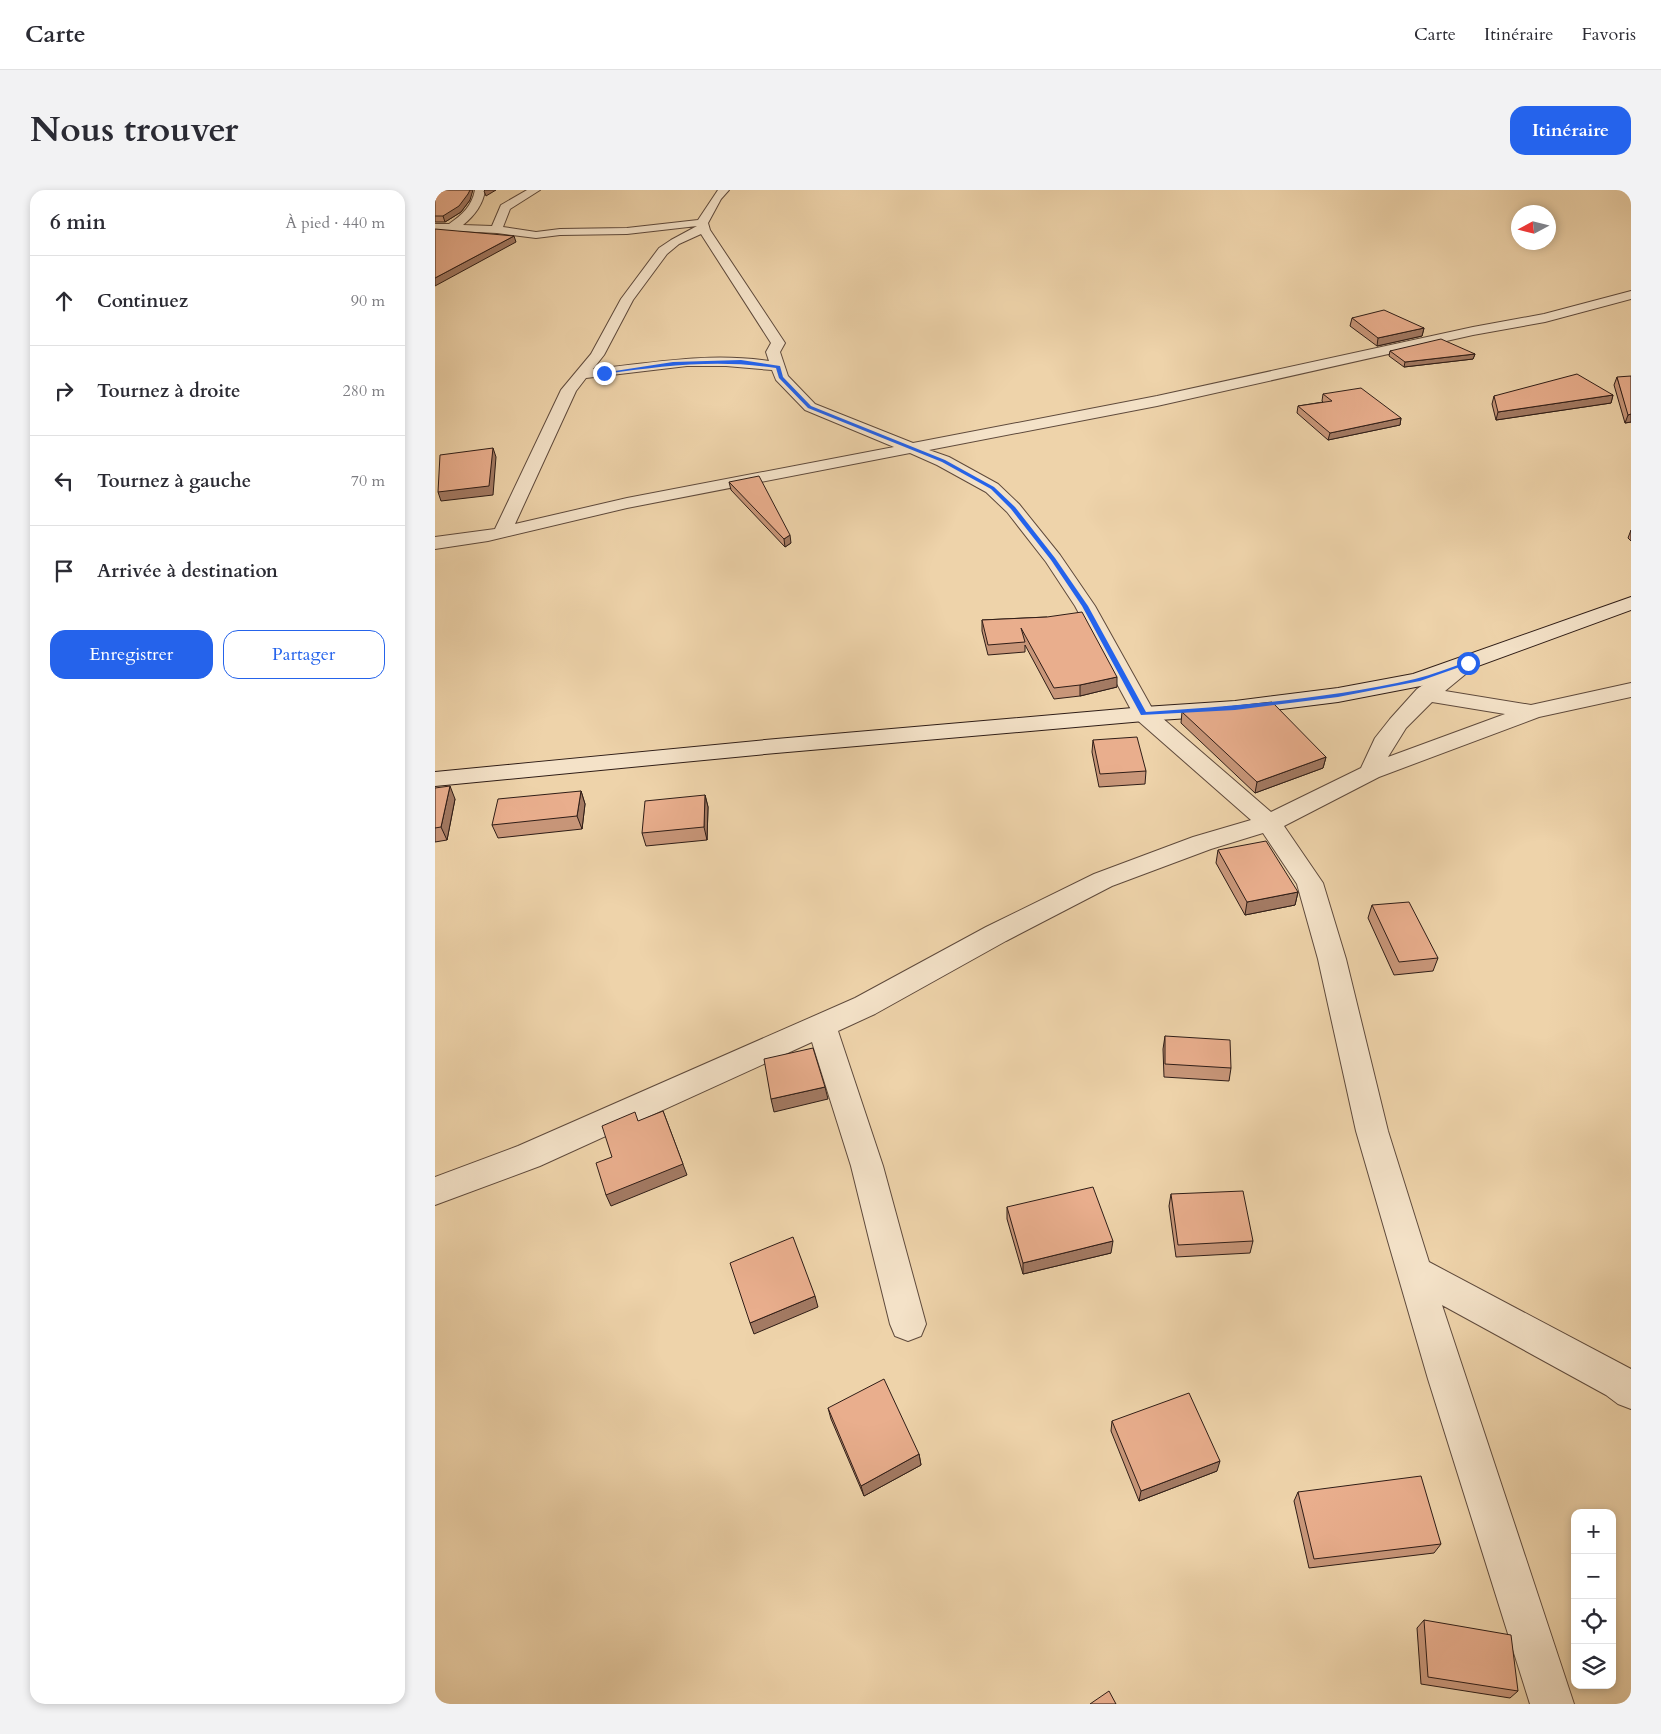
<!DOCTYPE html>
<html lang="fr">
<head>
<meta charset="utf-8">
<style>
  :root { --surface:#fff; --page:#f2f2f3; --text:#2b2b33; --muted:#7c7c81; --line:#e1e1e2; --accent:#2563eb }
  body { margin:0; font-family:Cardo,serif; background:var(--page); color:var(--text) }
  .controls { position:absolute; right:15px; bottom:15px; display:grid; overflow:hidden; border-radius:10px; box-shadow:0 2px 8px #0003 }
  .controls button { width:45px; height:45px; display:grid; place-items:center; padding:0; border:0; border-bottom:1px solid var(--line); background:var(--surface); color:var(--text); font:25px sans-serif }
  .compass { position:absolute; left:1076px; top:15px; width:45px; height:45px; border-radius:50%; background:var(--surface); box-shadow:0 2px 8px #0003; rotate:263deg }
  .stop { position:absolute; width:15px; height:15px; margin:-11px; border:4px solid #2563eb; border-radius:50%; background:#fff }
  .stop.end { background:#2563eb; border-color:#fff; box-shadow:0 1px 5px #0008 }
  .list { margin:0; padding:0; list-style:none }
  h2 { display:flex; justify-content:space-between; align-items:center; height:65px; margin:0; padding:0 20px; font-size:21px }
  h2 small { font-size:16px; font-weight:400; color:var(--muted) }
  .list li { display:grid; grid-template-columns:32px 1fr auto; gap:15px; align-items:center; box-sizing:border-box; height:90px; padding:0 20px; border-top:1px solid var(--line) }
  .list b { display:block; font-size:19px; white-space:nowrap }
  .list em { font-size:16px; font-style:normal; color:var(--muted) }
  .actions { display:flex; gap:10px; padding:15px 20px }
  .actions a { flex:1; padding:11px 0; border:1px solid var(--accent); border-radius:15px; text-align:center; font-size:18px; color:var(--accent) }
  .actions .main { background:var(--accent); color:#fff }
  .icon { flex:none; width:28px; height:28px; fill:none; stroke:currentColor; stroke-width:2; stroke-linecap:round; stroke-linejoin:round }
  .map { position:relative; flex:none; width:1196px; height:1514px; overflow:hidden; border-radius:15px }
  header { display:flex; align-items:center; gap:30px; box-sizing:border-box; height:70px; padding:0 25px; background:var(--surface); border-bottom:1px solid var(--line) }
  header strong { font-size:24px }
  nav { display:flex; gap:28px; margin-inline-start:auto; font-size:18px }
  .intro { display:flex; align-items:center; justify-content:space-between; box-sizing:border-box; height:120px; padding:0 30px }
  h1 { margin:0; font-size:35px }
  .button { padding:12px 22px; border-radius:15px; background:var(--accent); color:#fff; font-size:18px; font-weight:700 }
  main { display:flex; gap:30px; padding:0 30px }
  aside { flex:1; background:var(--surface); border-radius:15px; box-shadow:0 2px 8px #0003 }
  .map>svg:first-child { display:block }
</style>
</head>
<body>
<header>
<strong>Carte</strong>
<nav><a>Carte</a><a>Itinéraire</a><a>Favoris</a></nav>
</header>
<div class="intro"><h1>Nous trouver</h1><a class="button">Itinéraire</a></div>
<main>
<aside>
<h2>6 min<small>À pied · 440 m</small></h2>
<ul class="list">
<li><svg class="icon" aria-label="ahead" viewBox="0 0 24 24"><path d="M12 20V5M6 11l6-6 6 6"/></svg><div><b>Continuez</b></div><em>90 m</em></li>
<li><svg class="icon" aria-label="right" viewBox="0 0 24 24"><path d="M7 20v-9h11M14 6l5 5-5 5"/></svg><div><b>Tournez à droite</b></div><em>280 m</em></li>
<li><svg class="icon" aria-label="left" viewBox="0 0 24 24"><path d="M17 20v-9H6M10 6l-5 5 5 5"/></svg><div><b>Tournez à gauche</b></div><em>70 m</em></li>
<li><svg class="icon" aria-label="arrive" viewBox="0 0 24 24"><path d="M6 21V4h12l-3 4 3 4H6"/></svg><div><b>Arrivée à destination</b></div></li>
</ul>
<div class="actions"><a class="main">Enregistrer</a><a>Partager</a></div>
</aside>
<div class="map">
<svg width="1196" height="1514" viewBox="0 0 1196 1514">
  <rect width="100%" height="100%" fill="#eed3aa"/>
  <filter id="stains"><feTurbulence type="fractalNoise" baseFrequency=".004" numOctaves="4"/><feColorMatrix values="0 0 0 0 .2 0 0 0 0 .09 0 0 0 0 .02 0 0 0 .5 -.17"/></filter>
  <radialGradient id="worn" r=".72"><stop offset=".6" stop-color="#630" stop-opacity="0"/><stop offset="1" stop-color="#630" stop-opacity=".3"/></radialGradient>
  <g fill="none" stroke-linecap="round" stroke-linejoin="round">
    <g stroke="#5f4a3c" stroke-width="2">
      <path id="street" d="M 40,0 L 50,0 C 48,15 39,26 28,35 L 57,36 L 66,15 L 92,0 L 105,0 L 75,19 L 68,37 L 101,42 L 125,39 L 192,38 L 263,30 L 283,0 L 294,0 L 286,9 L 273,33 L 275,40 L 350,153 L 345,162 L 353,186 L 380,214 L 478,253 L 722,206 L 1038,137 L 1109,124 L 1196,101 L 1196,109 L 1110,132 L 1038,145 L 722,216 L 494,260 L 514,267 L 563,294 L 584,314 L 625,365 L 660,416 L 718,520 L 836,622 L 926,578 L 940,548 L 955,529 L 982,499 L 1026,469 L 1033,467 L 1040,469 L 1044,473 L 1010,501 L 1096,515 L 1196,493 L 1196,507 L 1104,527 L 944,587 L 849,636 L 888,693 L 911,769 L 953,941 L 994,1072 L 1196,1179 L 1196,1219 L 1183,1214 L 1171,1205 L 1007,1115 L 1139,1514 L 1095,1514 L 993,1189 L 921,941 L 883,769 L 862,694 L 828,643 L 776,659 L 677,696 L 571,751 L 440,824 L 403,841 L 448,976 L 491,1134 L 486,1146 L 473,1151 L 460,1146 L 455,1134 L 416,976 L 377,852 L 105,976 L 0,1015 L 0,987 L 83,956 L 420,808 L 551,737 L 659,684 L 758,647 L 816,630 L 701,529 L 640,416 L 611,372 L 572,322 L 551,302 L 502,275 L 475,263 L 192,318 L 53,351 L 0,359 L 0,347 L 60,339 L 126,200 L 156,164 L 186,109 L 224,58 L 236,50 L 262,36 L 192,44 L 125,45 L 101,48 L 62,43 L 0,40 L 0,34 L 14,34 C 27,25 37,16 40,0 ZM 266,44 L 336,153 L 331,162 L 334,171 C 273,162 218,173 158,179 L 169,165 L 198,110 L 232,64 L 244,54 ZM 252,176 L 291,176 L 337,180 L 341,190 L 370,220 L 459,257 L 192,308 L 80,334 L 141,201 L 151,188 ZM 997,512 L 1070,524 L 953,567 L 971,538 Z"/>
    </g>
    <g stroke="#2f1d17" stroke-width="2">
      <path id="secondary" d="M 1196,407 L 1196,420 L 991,495 L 903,512 L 800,525 L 709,531 L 341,563 L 0,596 L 0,582 L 341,549 L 709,517 L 800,511 L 903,498 L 978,484 Z"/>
    </g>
    <use href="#street" fill="#f4e2c8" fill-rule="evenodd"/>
    <use href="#secondary" fill="#f4e2c8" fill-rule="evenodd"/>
  </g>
  <path fill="#c89679" stroke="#2f1d17" d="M 0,0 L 35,10 L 26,22 L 10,32 L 0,32 Z
    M 917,128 L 989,138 L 987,146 L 942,156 L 915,136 Z
    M 955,161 L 1040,164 L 1038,169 L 969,177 L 954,166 Z
    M 1182,187 L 1196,232 L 1190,233 L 1179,195 Z
    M 888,204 L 966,228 L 965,235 L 893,250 L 862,223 L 863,216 L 888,212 L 887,211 Z
    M 1178,205 L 1176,213 L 1061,230 L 1057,214 L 1059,206 Z
    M 294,292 L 356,353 L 350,357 L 296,300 Z
    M 1196,340 L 1196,351 L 1193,348 Z
    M 612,427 L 682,497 L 645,506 L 619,509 L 590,455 L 590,462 L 553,465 L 547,441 L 547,430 Z
    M 747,522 L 891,567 L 888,578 L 820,603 L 746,533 Z
    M 658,550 L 711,581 L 710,594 L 664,597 L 657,562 Z
    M 0,598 L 20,609 L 12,650 L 0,652 Z
    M 146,601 L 150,614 L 147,639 L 63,648 L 57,635 Z
    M 270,605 L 273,617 L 272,650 L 211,656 L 207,643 Z
    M 783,660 L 863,702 L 860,715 L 810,725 L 781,673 Z
    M 937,715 L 1003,768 L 998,781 L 959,785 L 933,728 Z
    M 730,846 L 796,878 L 794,891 L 729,887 L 728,859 Z
    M 736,1004 L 818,1051 L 815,1063 L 741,1067 L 734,1016 Z
    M 572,1017 L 676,1063 L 588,1084 L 572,1029 Z
    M 393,1218 L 484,1264 L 486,1275 L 429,1306 L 396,1229 Z
    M 677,1231 L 782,1281 L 704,1311 L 676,1241 Z
    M 863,1302 L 1006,1354 L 999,1363 L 874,1378 L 859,1311 Z
    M 989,1430 L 1083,1501 L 1075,1508 L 986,1494 L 982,1438 Z"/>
  <path fill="#a37a63" stroke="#2f1d17" d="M 35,0 L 38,0 L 35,10 L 26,22 L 10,32 L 8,26 Z
    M 50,0 L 61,0 L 51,6 L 49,1 Z
    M 79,46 L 81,52 L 0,96 L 0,88 Z
    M 989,138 L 987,146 L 942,156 L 943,148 Z
    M 1040,164 L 1038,169 L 969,177 L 970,172 Z
    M 1178,205 L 1176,213 L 1061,230 L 1063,222 Z
    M 1196,224 L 1196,232 L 1190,233 L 1193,225 Z
    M 966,228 L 965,235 L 893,250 L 895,243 Z
    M 58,258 L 61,267 L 58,305 L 6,311 L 3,302 Z
    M 355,345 L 356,353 L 350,357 L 349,349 Z
    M 682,487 L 682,497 L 645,506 L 645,495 Z
    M 891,567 L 888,578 L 820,603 L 822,592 Z
    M 15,596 L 20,609 L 12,650 L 6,637 Z
    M 146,601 L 150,614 L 147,639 L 142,626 Z
    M 270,605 L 273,617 L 272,650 L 269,637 Z
    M 863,702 L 860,715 L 810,725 L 812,712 Z
    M 390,897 L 393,909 L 339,922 L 336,909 Z
    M 228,921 L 252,985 L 176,1016 L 171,1005 Z
    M 678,1051 L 676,1063 L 588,1084 L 588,1073 Z
    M 380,1106 L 383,1117 L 319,1144 L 315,1133 Z
    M 484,1264 L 486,1275 L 429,1306 L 426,1296 Z
    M 785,1271 L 782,1281 L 704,1311 L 706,1301 Z"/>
  <path fill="#e9ae8d" stroke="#2f1d17" d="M 0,0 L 35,0 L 33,4 L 24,16 L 8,26 L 0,26 Z
    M 0,39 L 79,46 L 0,88 Z
    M 949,120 L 989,138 L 943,148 L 917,128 Z
    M 1006,149 L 1040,164 L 970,172 L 955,161 Z
    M 1142,184 L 1178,205 L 1063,222 L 1059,206 Z
    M 1196,186 L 1196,224 L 1193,225 L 1182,187 Z
    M 926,198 L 966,228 L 895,243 L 863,216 L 897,211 L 888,204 Z
    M 58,258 L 54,296 L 3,302 L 5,265 Z
    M 324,286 L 355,345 L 349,349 L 294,292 Z
    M 647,422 L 682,487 L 645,495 L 619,498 L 586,438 L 590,452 L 553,455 L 547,430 L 612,427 Z
    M 837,512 L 891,567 L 822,592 L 747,522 Z
    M 702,547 L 711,581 L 665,584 L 658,550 Z
    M 15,596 L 6,637 L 0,638 L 0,598 Z
    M 146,601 L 142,626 L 57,635 L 63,609 Z
    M 270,605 L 269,637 L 207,643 L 210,611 Z
    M 831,651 L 863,702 L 812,712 L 783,660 Z
    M 974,712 L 1003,768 L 964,772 L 937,715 Z
    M 730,846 L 795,850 L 796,878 L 730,874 Z
    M 378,858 L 390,897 L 336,909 L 329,869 Z
    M 228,921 L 248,974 L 171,1005 L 161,973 L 177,967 L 167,936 L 200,922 L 203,931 Z
    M 658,997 L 678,1051 L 588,1073 L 572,1017 Z
    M 808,1001 L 818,1051 L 743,1055 L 736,1004 Z
    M 358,1047 L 380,1106 L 315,1133 L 295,1073 Z
    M 449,1189 L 484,1264 L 426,1296 L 393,1218 Z
    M 754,1203 L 785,1271 L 706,1301 L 677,1231 Z
    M 986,1286 L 1006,1354 L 879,1369 L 863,1302 Z
    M 989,1430 L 1076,1445 L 1083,1501 L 993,1487 Z
    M 674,1501 L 681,1514 L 655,1514 Z"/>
  <path fill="#2563eb" d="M 306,170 L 345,176 L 348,187 L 376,216 L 510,270 L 559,297 L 580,317 L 620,368 L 653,416 L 711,522 C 801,516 892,509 980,489 C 997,485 1014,478 1031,472 L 1036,473 L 985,491 L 903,507 L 800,520 L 706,525 L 647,416 L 616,370 L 576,319 L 556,299 L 507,272 L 373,218 L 344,188 L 341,178 C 280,169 229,176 169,184 L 167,183 L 238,172 Z"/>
  <rect width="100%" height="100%" filter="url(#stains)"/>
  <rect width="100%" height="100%" fill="url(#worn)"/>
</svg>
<div class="controls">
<button>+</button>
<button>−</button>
<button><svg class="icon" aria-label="locate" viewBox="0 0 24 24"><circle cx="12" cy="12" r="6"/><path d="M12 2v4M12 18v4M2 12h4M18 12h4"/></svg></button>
<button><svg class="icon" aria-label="layers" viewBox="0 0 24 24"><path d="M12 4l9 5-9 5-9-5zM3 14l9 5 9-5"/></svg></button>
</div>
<svg class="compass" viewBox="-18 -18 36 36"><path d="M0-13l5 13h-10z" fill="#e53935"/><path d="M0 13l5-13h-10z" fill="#7c7c81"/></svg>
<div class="stop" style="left:1033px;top:473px"></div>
<div class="stop end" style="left:169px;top:183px"></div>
</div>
</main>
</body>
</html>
